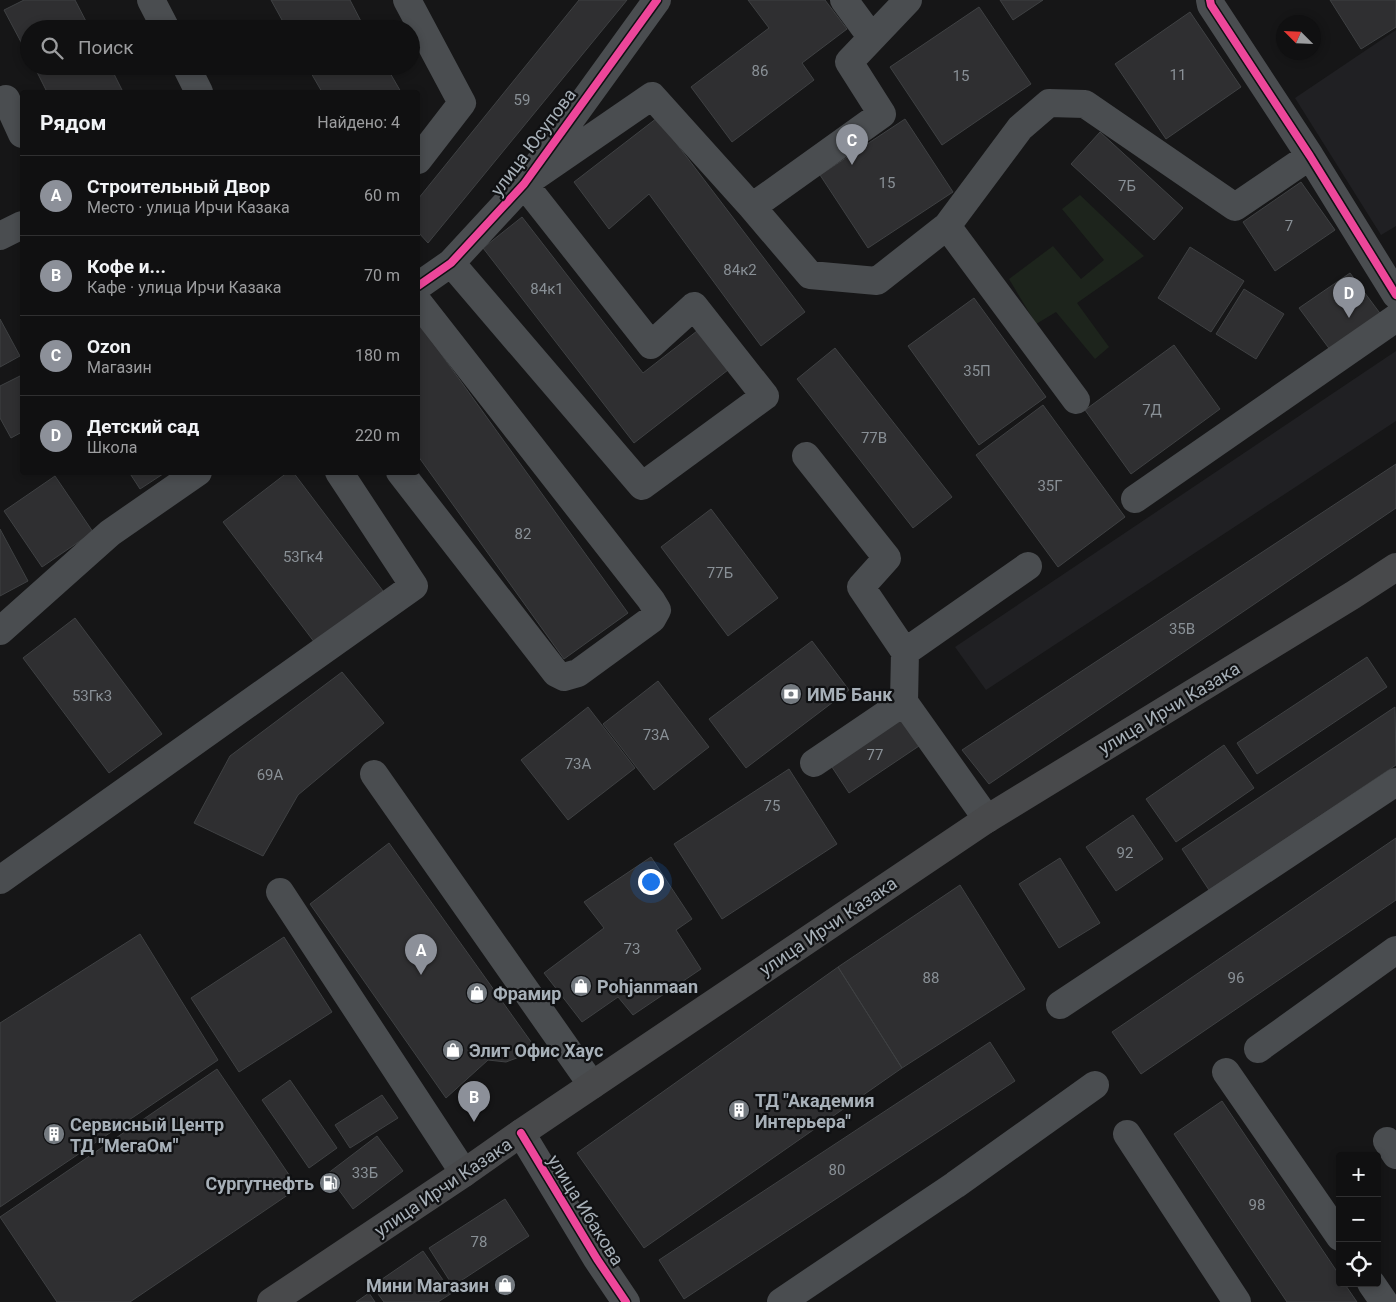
<!DOCTYPE html>
<html lang="ru">
<head>
<meta charset="utf-8">
<style>
  :root { --surface:#101011; --page:#19191a; --text:#f1f3f6; --muted:#9c9d9f; --line:#303031; --accent:#8c9099 }
  body { margin:0; font-family:Roboto,sans-serif; background:var(--page); color:var(--text) }
  .controls { position:absolute; right:15px; bottom:15px; display:grid; overflow:hidden; border-radius:5px; box-shadow:0 2px 8px #0003 }
  .controls button { width:45px; height:45px; display:grid; place-items:center; padding:0; border:0; border-bottom:1px solid var(--line); background:var(--surface); color:var(--text); font:25px sans-serif }
  .compass { position:absolute; left:1276px; top:15px; width:45px; height:45px; border-radius:50%; background:var(--surface); box-shadow:0 2px 8px #0003; rotate:294deg }
  .you { position:absolute; left:650px; top:881px; width:18px; height:18px; margin:-12px; border:4px solid #fff; border-radius:50%; background:#1a73e8; box-shadow:0 0 0 8px #1a73e833 }
  .badge { display:grid; place-items:center; width:32px; height:32px; border-radius:50%; background:var(--accent); color:#fff; font-size:16px; font-weight:700 }
  .pin { position:absolute; translate:-50% -41px; filter:drop-shadow(0 1px 2px #0008) }
  .pin::after { content:''; position:absolute; top:26px; width:18px; height:15px; background:inherit; clip-path:polygon(0 0,100% 0,50% 100%) }
  .list { margin:0; padding:0; list-style:none }
  h2 { display:flex; justify-content:space-between; align-items:center; height:65px; margin:0; padding:0 20px; font-size:21px }
  h2 small { font-size:16px; font-weight:400; color:var(--muted) }
  .list li { display:grid; grid-template-columns:32px 1fr auto; gap:15px; align-items:center; box-sizing:border-box; height:80px; padding:0 20px; border-top:1px solid var(--line) }
  .list b { display:block; font-size:19px; white-space:nowrap }
  .list p { margin:0; font-size:16px; white-space:nowrap; color:var(--muted) }
  .list em { font-size:16px; font-style:normal; color:var(--muted) }
  .icon { flex:none; width:28px; height:28px; fill:none; stroke:currentColor; stroke-width:2; stroke-linecap:round; stroke-linejoin:round }
  .map { position:relative; flex:none; width:1396px; height:1302px; overflow:hidden }
  .search { position:absolute; background:var(--surface); box-shadow:0 2px 8px #0003; left:20px; top:20px; width:400px; height:55px; display:flex; align-items:center; gap:12px; box-sizing:border-box; padding:0 18px; border-radius:28px; color:var(--muted); font-size:19px }
  .panel { position:absolute; background:var(--surface); box-shadow:0 2px 8px #0003; left:20px; top:90px; width:400px; height:385px; border-radius:5px }
  .map>svg:first-child { display:block }
</style>
</head>
<body>
<div class="map">
<svg width="1396" height="1302" viewBox="0 0 1396 1302">
  <rect width="100%" height="100%" fill="#161617"/>
  <path fill="#202023" d="M 1396,30 L 1396,226 L 1381,235 L 1295,98 Z
    M 1396,351 L 1396,421 L 986,690 L 955,647 Z"/>
  <path fill="#1d241c" d="M 1080,195 L 1144,256 L 1077,303 L 1109,347 L 1095,359 L 1056,312 L 1036,324 L 1009,279 L 1053,246 L 1081,279 L 1104,260 L 1062,209 Z"/>
  <path fill="#2f2f31" stroke="#3f4143" d="M 24,0 L 75,0 L 90,29 L 29,29 L 29,57 L 4,10 Z
    M 271,0 L 350,0 L 365,29 L 287,29 Z
    M 579,0 L 627,0 L 428,243 L 418,232 L 418,199 Z
    M 748,0 L 825,0 L 847,29 L 802,63 L 814,80 L 732,142 L 691,87 L 769,28 Z
    M 1000,0 L 1043,0 L 1013,20 Z
    M 1330,0 L 1396,0 L 1396,27 L 1361,49 Z
    M 979,7 L 1031,84 L 942,145 L 890,67 Z
    M 1190,12 L 1241,87 L 1166,139 L 1115,64 Z
    M 34,66 L 110,66 L 123,92 L 47,92 Z
    M 307,66 L 386,66 L 401,92 L 322,92 Z
    M 657,118 L 805,312 L 761,346 L 649,194 L 609,229 L 574,182 Z
    M 905,119 L 953,192 L 868,248 L 820,175 Z
    M 1100,132 L 1183,208 L 1154,240 L 1071,164 Z
    M 1301,182 L 1335,230 L 1275,271 L 1243,222 Z
    M 522,217 L 643,373 L 697,331 L 728,370 L 634,443 L 483,248 Z
    M 1190,247 L 1244,281 L 1211,332 L 1158,298 Z
    M 1350,273 L 1382,316 L 1331,351 L 1299,308 Z
    M 1244,289 L 1284,314 L 1256,359 L 1216,334 Z
    M 974,298 L 1046,397 L 979,445 L 908,346 Z
    M 0,319 L 20,356 L 0,367 Z
    M 418,322 L 628,613 L 564,659 L 418,456 Z
    M 1174,345 L 1220,409 L 1131,474 L 1085,410 Z
    M 835,348 L 952,497 L 913,528 L 797,379 Z
    M 22,375 L 22,432 L 11,438 L 0,418 L 0,386 Z
    M 1043,405 L 1125,517 L 1058,567 L 976,455 Z
    M 1396,464 L 1396,508 L 989,784 L 962,750 Z
    M 129,472 L 166,472 L 140,489 Z
    M 288,472 L 293,472 L 383,591 L 315,643 L 223,522 Z
    M 55,476 L 93,532 L 42,567 L 4,511 Z
    M 711,509 L 778,598 L 728,636 L 661,547 Z
    M 0,529 L 28,581 L 0,596 Z
    M 75,618 L 162,734 L 109,773 L 23,658 Z
    M 812,641 L 849,690 L 746,768 L 709,719 Z
    M 1367,657 L 1387,687 L 1257,774 L 1237,743 Z
    M 342,672 L 384,723 L 298,795 L 263,856 L 194,823 L 230,756 Z
    M 658,681 L 709,747 L 654,790 L 603,724 Z
    M 588,707 L 635,768 L 568,820 L 521,760 Z
    M 1395,707 L 1396,765 L 1209,890 L 1182,849 Z
    M 901,718 L 919,746 L 849,793 L 830,764 Z
    M 1224,745 L 1254,788 L 1176,842 L 1146,799 Z
    M 789,769 L 837,844 L 722,919 L 674,844 Z
    M 1133,815 L 1163,859 L 1116,891 L 1086,847 Z
    M 1396,838 L 1396,900 L 1141,1074 L 1112,1032 Z
    M 389,843 L 534,1046 L 522,1056 L 506,1062 L 488,1060 L 446,1098 L 310,904 Z
    M 651,857 L 692,919 L 676,930 L 701,969 L 633,1015 L 618,997 L 582,1022 L 544,973 L 604,928 L 584,902 Z
    M 1060,858 L 1100,923 L 1059,948 L 1019,884 Z
    M 960,885 L 1025,989 L 902,1068 L 838,967 Z
    M 140,934 L 218,1060 L 0,1207 L 0,1023 Z
    M 284,937 L 332,1012 L 239,1072 L 191,998 Z
    M 838,967 L 902,1068 L 644,1248 L 577,1153 Z
    M 990,1042 L 1015,1081 L 684,1299 L 659,1260 Z
    M 217,1069 L 298,1188 L 130,1302 L 57,1302 L 0,1217 Z
    M 290,1080 L 337,1148 L 309,1168 L 262,1100 Z
    M 382,1095 L 398,1118 L 350,1148 L 335,1125 Z
    M 1222,1101 L 1340,1276 L 1340,1283 L 1344,1283 L 1357,1302 L 1287,1302 L 1174,1134 Z
    M 377,1136 L 403,1171 L 353,1209 L 327,1174 Z
    M 505,1199 L 529,1236 L 453,1286 L 429,1248 Z
    M 423,1251 L 452,1293 L 438,1302 L 384,1302 L 372,1286 Z
    M 369,1293 L 375,1302 L 356,1302 Z"/>
  <g fill="none" stroke-linecap="round" stroke-linejoin="round">
    <path stroke="#4a4d50" stroke-width="28" d="M 151,0 L 166,29
      M 407,0 L 462,103 L 418,160
      M 844,0 L 872,38
      M 1210,0 L 1211,5 L 1310,156 L 1396,295
      M 186,66 L 199,92
      M 0,102 L 6,99 L 22,134
      M 752,207 L 810,275 L 877,281 L 947,226 L 1020,128 L 1049,103 L 1085,104 L 1235,207 L 1310,156
      M 947,226 L 1076,400
      M 0,236 L 22,225
      M 451,263 L 642,486 L 765,396 L 694,306 L 651,345 L 524,184 L 652,96 L 752,207 L 882,114 L 849,62 L 908,0
      M 418,286 L 451,263 L 524,184 L 657,0
      M 806,456 L 887,558 L 861,587 L 905,652
      M 400,472 L 556,673 L 564,677 L 578,673 L 652,619 L 657,610 L 651,600 L 418,302
      M 1135,499 L 1396,318
      M 0,631 L 110,533 L 198,472
      M 904,702 L 987,819
      M 814,763 L 904,702 L 905,652 L 1028,566
      M 374,774 L 592,1085
      M 0,880 L 414,586 L 339,472
      M 280,892 L 464,1173
      M 1060,1005 L 1396,782
      M 1258,1049 L 1396,950
      M 1226,1072 L 1340,1237
      M 521,1133 L 597,1259 L 626,1302
      M 1127,1134 L 1237,1302
      M 1387,1141 L 1396,1155
      M 1371,1283 L 1384,1302
      M 781,1302 L 955,1185 L 1095,1085"/>
    <path stroke="#48494b" stroke-width="28" d="M 271,1302 L 464,1173 L 521,1133 L 987,819 L 1353,595 L 1396,567"/>
    <g stroke="#101113" stroke-width="11">
      <path id="cycleway" d="M 1210,0 L 1211,5 L 1310,156 L 1396,295
        M 418,286 L 451,263 L 524,184 L 657,0
        M 521,1133 L 597,1259 L 626,1302"/>
    </g>
    <use href="#cycleway" stroke="#ed469a" stroke-width="8"/>
  </g>
  <defs>
    <g id="bank-disc" transform="scale(1.125)"><circle r="9.5" fill="#747a80" stroke="#101113"/><path d="M-6-4H6V4H-6ZM0-2.3a2.3 2.3 0 1 0 0 4.6a2.3 2.3 0 1 0 0-4.6Z" fill="#fff"/></g>
    <g id="shop-disc" transform="scale(1.125)"><circle r="9.5" fill="#747a80" stroke="#101113"/><path d="M-5-2.5h2.3a2.7 3.5 0 0 1 5.4 0H5L5.5 6h-11ZM-1.5-2.5h3a1.5 2.3 0 0 0-3 0Z" fill="#fff"/></g>
    <g id="building-disc" transform="scale(1.125)"><circle r="9.5" fill="#747a80" stroke="#101113"/><path d="M-4-6H4V6H1V3H-1V6H-4ZM-2.5-4.3h1.7v1.8h-1.7ZM.8-4.3h1.7v1.8H.8ZM-2.5-1h1.7V.8h-1.7ZM.8-1h1.7V.8H.8Z" fill="#fff"/></g>
    <g id="fuel-disc" transform="scale(1.125)"><circle r="9.5" fill="#747a80" stroke="#101113"/><path d="M-5.5-6h7V0h2V4h1.3V-2.5L3-4.5l.8-.8L6-3V5H2.5V1h-1V6h-7ZM-4.2-4.7v3.2H.2V-4.7Z" fill="#fff"/></g>
  </defs>
  <g fill-rule="evenodd">
    <use href="#bank-disc" x="791" y="694"/>
    <use href="#shop-disc" x="581" y="986"/>
    <use href="#shop-disc" x="477" y="993"/>
    <use href="#shop-disc" x="453" y="1050"/>
    <use href="#building-disc" x="739" y="1110"/>
    <use href="#building-disc" x="54" y="1134"/>
    <use href="#fuel-disc" x="330" y="1183"/>
    <use href="#shop-disc" x="505" y="1285"/>
  </g>
  <g text-anchor="middle" dominant-baseline="central" stroke-width="4.5" stroke-linejoin="round" paint-order="stroke">
    <g font-size="15" fill="#899096">
      <text x="760" y="71">86</text>
      <text x="1178" y="75">11</text>
      <text x="961" y="76">15</text>
      <text x="522" y="100">59</text>
      <text x="887" y="183">15</text>
      <text x="1127" y="186">7Б</text>
      <text x="1289" y="226">7</text>
      <text x="740" y="270">84к2</text>
      <text x="547" y="289">84к1</text>
      <text x="977" y="371">35П</text>
      <text x="1152" y="410">7Д</text>
      <text x="874" y="438">77В</text>
      <text x="1050" y="486">35Г</text>
      <text x="523" y="534">82</text>
      <text x="303" y="557">53Гк4</text>
      <text x="720" y="573">77Б</text>
      <text x="1182" y="629">35В</text>
      <text x="92" y="696">53Гк3</text>
      <text x="656" y="735">73А</text>
      <text x="875" y="755">77</text>
      <text x="578" y="764">73А</text>
      <text x="270" y="775">69А</text>
      <text x="772" y="806">75</text>
      <text x="1125" y="853">92</text>
      <text x="632" y="949">73</text>
      <text x="931" y="978">88</text>
      <text x="1236" y="978">96</text>
      <text x="837" y="1170">80</text>
      <text x="365" y="1173">33Б</text>
      <text x="1257" y="1205">98</text>
      <text x="479" y="1242">78</text>
    </g>
    <g font-size="18" fill="#a7b0b8" stroke="#101113">
      <text transform="translate(533 142) rotate(-53)">улица Юсупова</text>
      <text transform="translate(1169 708) rotate(-31)">улица Ирчи Казака</text>
      <text transform="translate(828 926) rotate(-34)">улица Ирчи Казака</text>
      <text transform="translate(443 1187) rotate(-34)">улица Ирчи Казака</text>
      <text transform="translate(586 1210) rotate(58)">улица Ибакова</text>
    </g>
    <g font-size="18" font-weight="bold" fill="#a7b0b8" stroke="#101113" text-anchor="start">
      <text x="807" y="694">ИМБ Банк</text>
      <text x="597" y="986">Pohjanmaan</text>
      <text x="493" y="993">Фрамир</text>
      <text x="469" y="1050">Элит Офис Хаус</text>
      <text x="755" y="1100">ТД "Академия<tspan x="755" dy="21">Интерьера"</tspan></text>
      <text x="70" y="1124">Сервисный Центр<tspan x="70" dy="21">ТД "МегаОм"</tspan></text>
      <text x="314" y="1183" text-anchor="end">Сургутнефть</text>
      <text x="489" y="1285" text-anchor="end">Мини Магазин</text>
    </g>
  </g>
</svg>
<div class="controls">
<button>+</button>
<button>−</button>
<button><svg class="icon" aria-label="locate" viewBox="0 0 24 24"><circle cx="12" cy="12" r="6"/><path d="M12 2v4M12 18v4M2 12h4M18 12h4"/></svg></button>
</div>
<svg class="compass" viewBox="-18 -18 36 36"><path d="M0-13l5 13h-10z" fill="#e53935"/><path d="M0 13l5-13h-10z" fill="#9c9d9f"/></svg>
<div class="you"></div>
<div class="pin badge" style="left:421px;top:975px">A</div>
<div class="pin badge" style="left:474px;top:1122px">B</div>
<div class="pin badge" style="left:852px;top:165px">C</div>
<div class="pin badge" style="left:1349px;top:318px">D</div>
<div class="search"><svg class="icon" aria-label="search" viewBox="0 0 24 24"><circle cx="10" cy="10" r="6"/><path d="M15 15l6 6"/></svg>Поиск</div>
<section class="panel">
<h2>Рядом<small>Найдено: 4</small></h2>
<ul class="list">
<li><span class="badge">A</span><div><b>Строительный Двор</b><p>Место · улица Ирчи Казака</p></div><em>60 m</em></li>
<li><span class="badge">B</span><div><b>Кофе и...</b><p>Кафе · улица Ирчи Казака</p></div><em>70 m</em></li>
<li><span class="badge">C</span><div><b>Ozon</b><p>Магазин</p></div><em>180 m</em></li>
<li><span class="badge">D</span><div><b>Детский сад</b><p>Школа</p></div><em>220 m</em></li>
</ul>
</section>
</div>
</body>
</html>
